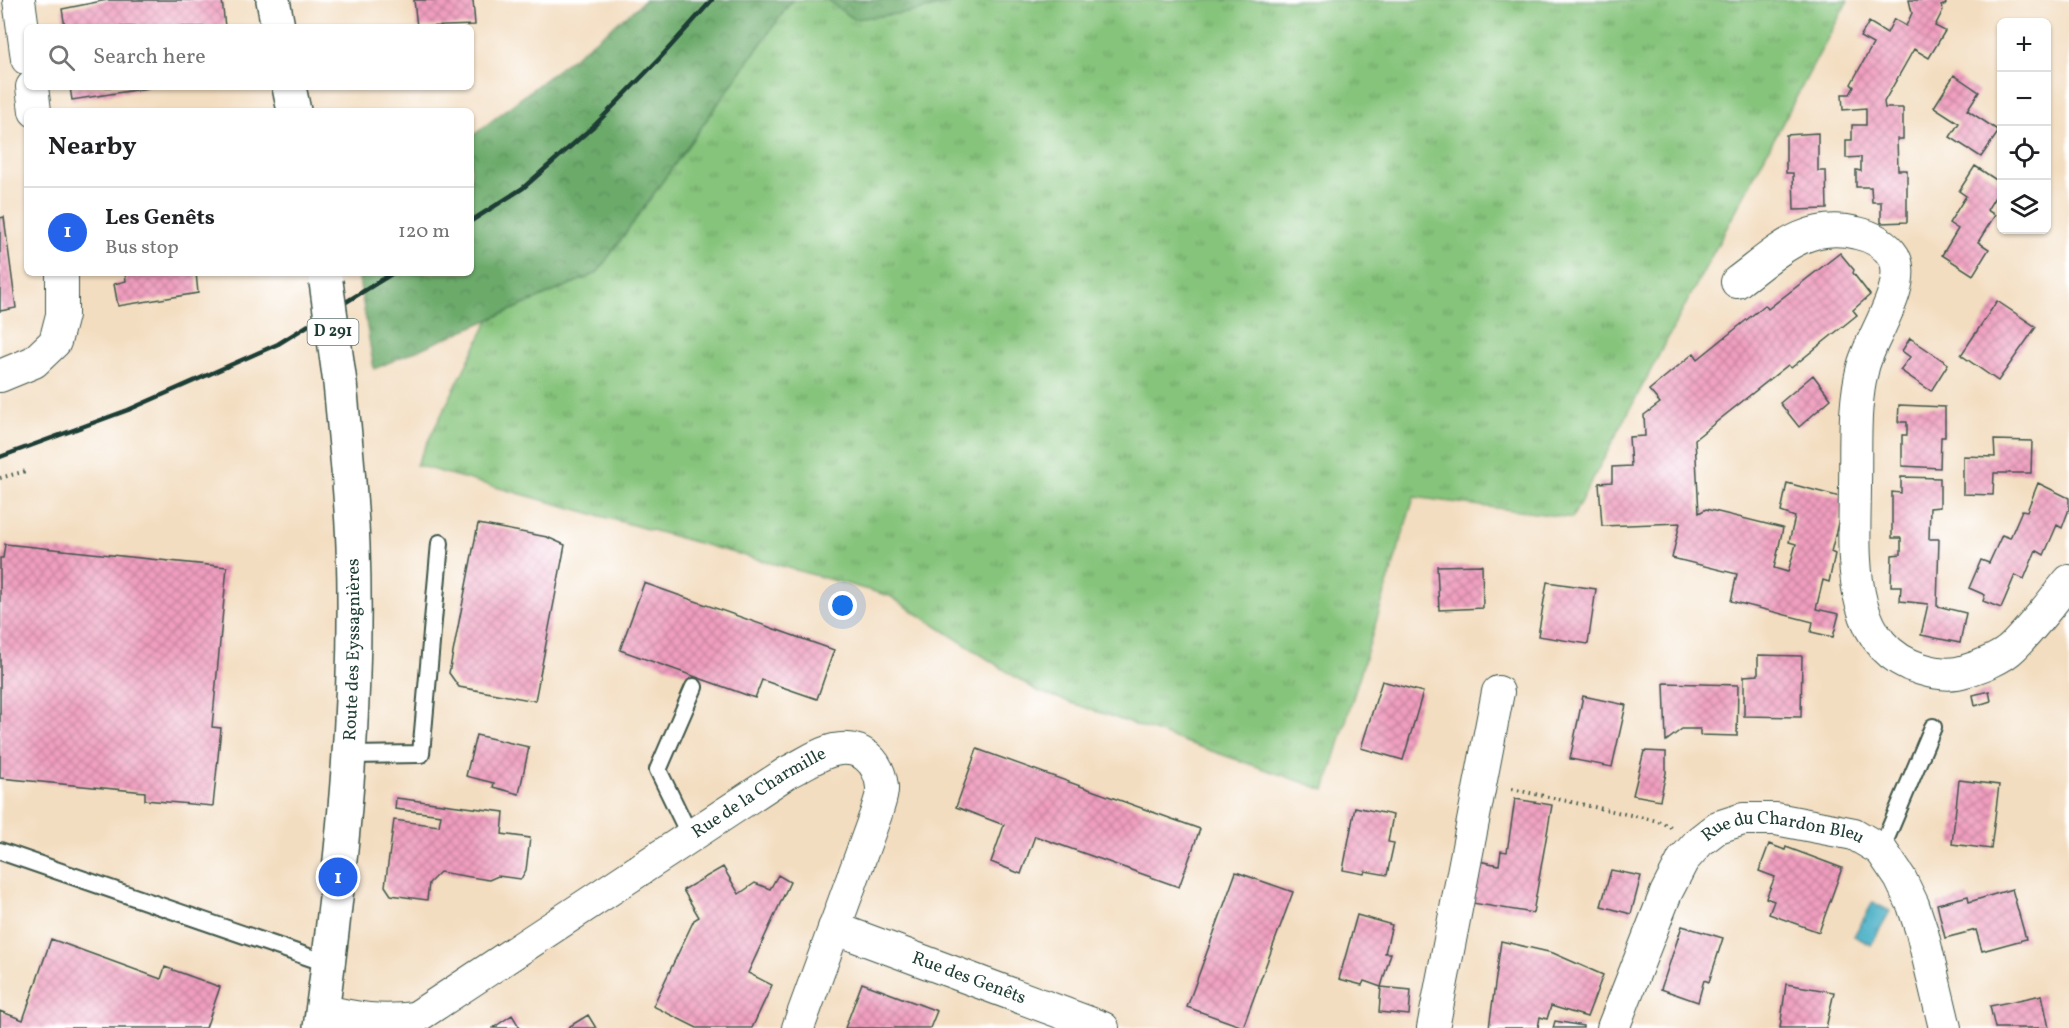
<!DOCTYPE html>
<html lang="en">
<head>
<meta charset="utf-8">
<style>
  :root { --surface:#fff; --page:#f6f6f6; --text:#202124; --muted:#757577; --line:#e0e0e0; --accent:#2563eb }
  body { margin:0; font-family:Vollkorn,serif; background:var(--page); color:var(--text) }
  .controls { position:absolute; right:18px; top:18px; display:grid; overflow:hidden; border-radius:9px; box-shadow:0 2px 4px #0004 }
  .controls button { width:54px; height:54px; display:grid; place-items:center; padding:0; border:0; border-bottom:2px solid var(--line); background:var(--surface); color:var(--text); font:30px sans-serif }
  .you { position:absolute; left:843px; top:606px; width:21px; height:21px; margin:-15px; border:4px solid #fff; border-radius:50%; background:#1a73e8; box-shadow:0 0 0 9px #1a73e833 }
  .badge { display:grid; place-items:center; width:39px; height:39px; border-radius:50%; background:var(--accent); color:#fff; font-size:20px; font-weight:700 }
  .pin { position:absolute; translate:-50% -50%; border:3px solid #fff; box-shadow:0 2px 6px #0006 }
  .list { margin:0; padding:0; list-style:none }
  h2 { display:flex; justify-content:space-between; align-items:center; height:78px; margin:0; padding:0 24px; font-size:26px }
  h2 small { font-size:20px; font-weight:400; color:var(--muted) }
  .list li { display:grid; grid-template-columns:39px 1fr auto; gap:18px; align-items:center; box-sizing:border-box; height:90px; padding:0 24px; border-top:2px solid var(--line) }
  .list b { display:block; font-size:22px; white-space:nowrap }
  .list p { margin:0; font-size:20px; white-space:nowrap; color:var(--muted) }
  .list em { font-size:20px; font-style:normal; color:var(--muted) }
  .icon { flex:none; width:33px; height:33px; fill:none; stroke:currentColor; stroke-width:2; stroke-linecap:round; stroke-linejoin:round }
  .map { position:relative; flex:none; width:2069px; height:1028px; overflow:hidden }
  .search { position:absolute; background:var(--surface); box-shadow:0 2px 4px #0004; left:24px; top:24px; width:450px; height:66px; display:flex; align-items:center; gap:15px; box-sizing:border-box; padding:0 21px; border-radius:9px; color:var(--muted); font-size:22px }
  .panel { position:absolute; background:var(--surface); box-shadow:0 2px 4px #0004; left:24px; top:108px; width:450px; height:168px; border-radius:9px }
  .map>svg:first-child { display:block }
</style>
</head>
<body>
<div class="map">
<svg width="2069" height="1028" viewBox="0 0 2069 1028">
  <defs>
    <pattern id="grass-tufts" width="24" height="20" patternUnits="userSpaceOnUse" patternTransform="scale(1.5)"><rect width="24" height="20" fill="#86c47b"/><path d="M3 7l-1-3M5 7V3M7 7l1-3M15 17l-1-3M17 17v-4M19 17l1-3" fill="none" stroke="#6da066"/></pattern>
    <pattern id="forest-crowns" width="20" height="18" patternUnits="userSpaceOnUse" patternTransform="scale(1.5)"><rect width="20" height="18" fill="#6caa6b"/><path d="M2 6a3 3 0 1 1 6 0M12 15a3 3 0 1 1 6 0" fill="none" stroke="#588c59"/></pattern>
    <pattern id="water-ripples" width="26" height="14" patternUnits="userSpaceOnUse" patternTransform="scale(1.5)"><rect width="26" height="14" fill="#46afc5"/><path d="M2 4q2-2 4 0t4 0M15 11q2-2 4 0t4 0" fill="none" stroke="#3a90a1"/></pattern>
    <pattern id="building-cross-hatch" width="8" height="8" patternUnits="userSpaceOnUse" patternTransform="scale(1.5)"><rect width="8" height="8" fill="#f19ebf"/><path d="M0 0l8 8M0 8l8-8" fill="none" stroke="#c3829c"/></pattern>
  </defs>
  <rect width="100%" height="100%" fill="#fff"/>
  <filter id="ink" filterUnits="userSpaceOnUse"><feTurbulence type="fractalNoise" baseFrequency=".0167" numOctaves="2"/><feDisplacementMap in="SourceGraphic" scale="12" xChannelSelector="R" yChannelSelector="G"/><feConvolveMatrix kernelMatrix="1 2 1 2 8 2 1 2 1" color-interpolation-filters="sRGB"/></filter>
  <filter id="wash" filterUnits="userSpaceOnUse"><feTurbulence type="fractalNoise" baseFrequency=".008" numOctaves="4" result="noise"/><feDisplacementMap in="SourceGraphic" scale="24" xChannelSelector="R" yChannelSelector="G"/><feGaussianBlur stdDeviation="1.35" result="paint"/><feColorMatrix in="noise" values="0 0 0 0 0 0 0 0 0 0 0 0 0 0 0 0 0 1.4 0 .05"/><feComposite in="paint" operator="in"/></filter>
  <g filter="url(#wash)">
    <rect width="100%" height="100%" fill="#f3ddc0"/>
    <path fill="url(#grass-tufts)" stroke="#528058" stroke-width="1.5" d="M 792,0 L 827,0 L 854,19 L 913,12 L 963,0 L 1848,0 L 1572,518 L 1414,497 L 1325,790 L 1037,691 L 890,596 L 416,465 L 489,320 L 597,273 Z"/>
    <path fill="url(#forest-crowns)" stroke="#467450" stroke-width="1.5" d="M 644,0 L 792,0 L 597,273 L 374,369 L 358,273 L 471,273 L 471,137 L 634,10 Z
      M 827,0 L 963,0 L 913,12 L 854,19 Z"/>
    <path fill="url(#water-ripples)" stroke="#32767c" stroke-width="1.5" d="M 1873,902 L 1890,911 L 1871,945 L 1854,936 Z"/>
    <g id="blocks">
      <path fill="url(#building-cross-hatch)" d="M 107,0 L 222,0 L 225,27 L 65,27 L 62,9 Z
        M 414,0 L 473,0 L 475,25 L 417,27 Z
        M 1909,0 L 1945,0 L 1946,4 L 1941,6 L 1943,10 L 1935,26 L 1945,31 L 1929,58 L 1914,49 L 1884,102 L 1885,108 L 1903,108 L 1903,139 L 1897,139 L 1898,170 L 1907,170 L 1907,222 L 1881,223 L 1881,202 L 1872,202 L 1871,187 L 1856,187 L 1856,170 L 1861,171 L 1861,157 L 1846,158 L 1846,140 L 1852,140 L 1852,125 L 1866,125 L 1866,108 L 1843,110 L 1842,94 L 1850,94 L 1854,87 L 1851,84 L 1873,44 L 1860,37 L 1869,22 L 1887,33 L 1894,19 L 1906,26 L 1912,13 Z
        M 1954,75 L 1979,92 L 1967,110 L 1999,131 L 1981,157 L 1950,137 L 1959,123 L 1934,107 Z
        M 70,87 L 148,87 L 148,88 L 72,100 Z
        M 1818,133 L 1818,171 L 1826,171 L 1827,209 L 1794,210 L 1793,173 L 1786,173 L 1786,135 Z
        M 1975,166 L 2001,183 L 2001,187 L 1987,210 L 1995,215 L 1978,242 L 1989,249 L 1973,275 L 1942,255 L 1958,229 L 1949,223 L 1966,196 L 1959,191 Z
        M 4,217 L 16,308 L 0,311 L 0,218 Z
        M 1840,253 L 1854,270 L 1853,273 L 1870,295 L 1853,310 L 1857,315 L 1791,368 L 1788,365 L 1695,439 L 1699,513 L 1706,509 L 1783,528 L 1774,568 L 1788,572 L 1796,544 L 1789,542 L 1795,517 L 1781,512 L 1787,483 L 1844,498 L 1831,552 L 1835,554 L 1829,582 L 1823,580 L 1816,609 L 1839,614 L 1833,637 L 1811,632 L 1813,622 L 1731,601 L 1737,574 L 1672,558 L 1680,523 L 1602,526 L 1599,483 L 1612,482 L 1612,467 L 1631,466 L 1629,437 L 1645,436 L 1644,415 L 1660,403 L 1649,390 L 1694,353 L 1698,359 L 1765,305 L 1768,309 Z
        M 125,273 L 196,273 L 198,293 L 118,306 L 114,284 L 126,281 Z
        M 1997,301 L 2036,327 L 1998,381 L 1961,355 Z
        M 1910,338 L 1948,364 L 1931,391 L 1900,370 L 1910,357 L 1902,351 Z
        M 1813,375 L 1831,399 L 1799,427 L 1780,403 Z
        M 1899,405 L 1945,407 L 1945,437 L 1941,437 L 1940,468 L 1902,466 L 1902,435 L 1907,435 L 1907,422 L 1898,422 Z
        M 1994,440 L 2032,441 L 2031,473 L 1994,473 L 1993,495 L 1963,494 L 1963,456 L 1995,457 Z
        M 1901,477 L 1940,478 L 1940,507 L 1930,508 L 1929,539 L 1939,539 L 1937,606 L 1966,613 L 1960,643 L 1921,635 L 1928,604 L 1900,601 L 1901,586 L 1891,586 L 1892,555 L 1901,554 L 1901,538 L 1892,538 L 1892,492 L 1901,493 Z
        M 2038,483 L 2069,498 L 2069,509 L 2062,528 L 2057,525 L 2044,555 L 2036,550 L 2024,579 L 2015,575 L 2001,608 L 1983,601 L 1985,595 L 1969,588 L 1981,560 L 1989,563 L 2002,535 L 2010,538 L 2022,510 L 2027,511 Z
        M 478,524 L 547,537 L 565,545 L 535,701 L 459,687 L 449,673 Z
        M 5,544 L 227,567 L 212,727 L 221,728 L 213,806 L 145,800 L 145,792 L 0,778 L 0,558 L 3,558 Z
        M 1482,565 L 1483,608 L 1439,610 L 1437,566 Z
        M 1547,582 L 1596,589 L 1588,644 L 1538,636 Z
        M 644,583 L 834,650 L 817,699 L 762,680 L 755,698 L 620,650 Z
        M 1758,655 L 1802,656 L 1801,717 L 1744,716 L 1744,676 L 1758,675 Z
        M 1382,681 L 1423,692 L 1403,760 L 1361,748 Z
        M 1664,683 L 1738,685 L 1737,736 L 1700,735 L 1700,729 L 1682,729 L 1666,741 Z
        M 1989,691 L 1991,701 L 1975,706 L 1973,695 Z
        M 1583,696 L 1626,705 L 1612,767 L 1570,759 Z
        M 476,735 L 529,747 L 519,794 L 493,787 L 494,783 L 466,776 Z
        M 977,749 L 1200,829 L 1179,887 L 1035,836 L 1021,874 L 991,862 L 1004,825 L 956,807 Z
        M 1644,751 L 1666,752 L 1666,773 L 1660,800 L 1633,795 Z
        M 1959,780 L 1999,785 L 1991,849 L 1952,844 Z
        M 396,798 L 504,812 L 502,834 L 530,838 L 526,870 L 521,879 L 498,876 L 489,880 L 440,872 L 429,883 L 427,900 L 391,895 L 385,886 L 394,820 L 439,826 L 441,815 L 395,809 Z
        M 1515,799 L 1552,805 L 1533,913 L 1466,902 L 1473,860 L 1499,865 L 1501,851 L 1507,852 Z
        M 1355,807 L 1393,815 L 1388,842 L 1394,843 L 1387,875 L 1365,871 L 1364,874 L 1343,870 Z
        M 1769,844 L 1785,850 L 1786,847 L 1842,868 L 1819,932 L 1769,914 L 1774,901 L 1766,898 L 1775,877 L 1759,871 Z
        M 723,867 L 739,894 L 755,883 L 770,889 L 778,875 L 790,882 L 748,973 L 772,985 L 752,1028 L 697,1028 L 653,1006 L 694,920 L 699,917 L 683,890 Z
        M 1611,870 L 1641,876 L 1631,914 L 1601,906 Z
        M 1236,872 L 1293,892 L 1243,1027 L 1187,1007 Z
        M 2012,889 L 2026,939 L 1982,951 L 1976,930 L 1945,938 L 1937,904 L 1968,896 L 1969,902 Z
        M 1357,915 L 1392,925 L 1385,953 L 1391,953 L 1381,987 L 1364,981 L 1362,985 L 1339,979 Z
        M 1682,926 L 1723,938 L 1709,982 L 1704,980 L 1698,1002 L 1661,989 Z
        M 51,939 L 161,979 L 165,967 L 220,987 L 206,1028 L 0,1028 L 0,1011 L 23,1020 Z
        M 1501,941 L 1553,953 L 1603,975 L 1587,1017 L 1551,1006 L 1547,1019 L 1540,1017 L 1538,1028 L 1489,1028 Z
        M 862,983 L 937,1011 L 930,1028 L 845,1028 Z
        M 1786,984 L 1834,992 L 1826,1028 L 1780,1028 Z
        M 1381,987 L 1411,990 L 1409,1015 L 1379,1012 Z
        M 2042,995 L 2049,1028 L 1995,1028 L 1990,1006 Z
        M 512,1015 L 520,1028 L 493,1028 Z
        M 588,1015 L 596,1028 L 567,1028 L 575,1023 Z
        M 1555,1021 L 1583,1026 L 1583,1028 L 1553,1028 Z"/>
    </g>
  </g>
  <g filter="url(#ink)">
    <use href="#blocks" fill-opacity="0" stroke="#3f5549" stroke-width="1.5"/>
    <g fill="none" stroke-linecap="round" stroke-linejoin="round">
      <g stroke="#3f5549" stroke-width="20">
        <path id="service" d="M 349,755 L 421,754 L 440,543
          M 691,838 L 658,770 L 694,687
          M 1881,850 L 1933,727
          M 0,851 L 329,964"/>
      </g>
      <g stroke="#3f5549" stroke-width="34">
        <g id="minor">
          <path d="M 19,0 L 27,59"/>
          <path d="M 32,87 L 35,111"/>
          <path d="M 1737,282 C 1775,254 1806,220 1857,233 C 1871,236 1886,244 1894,257 C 1909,285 1870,338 1863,367 C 1853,405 1856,446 1855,485 C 1855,549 1843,645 1921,669 C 1934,673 1951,676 1965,671 C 1981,666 2001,659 2013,647 C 2033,627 2051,603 2069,581"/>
          <path d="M 0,376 L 34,362 L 55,342 L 62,315 L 62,273"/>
          <path id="s1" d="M 834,928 L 1103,1028"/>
          <path d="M 322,1010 C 357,1019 380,1022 415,1018"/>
          <path id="s2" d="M 404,1028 L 415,1018 L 788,772 C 803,765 819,753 834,750 C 861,744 879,761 882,787 C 883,795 878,806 876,814 L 798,1028"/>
          <path d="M 1433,1028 L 1498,692"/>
          <path id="s3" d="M 1613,1028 L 1666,893 L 1683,860 L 1700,841 L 1718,827 L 1743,819 L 1776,819 L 1854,834 L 1881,850 L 1900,878 L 1913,905 L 1922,932 L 1945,1028"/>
        </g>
      </g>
      <g stroke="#3f5549" stroke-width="36">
        <g id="primary">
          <path d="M 273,0 L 278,27"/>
          <path d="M 289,87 L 294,111"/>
          <path id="s4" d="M 320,1028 C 341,869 359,707 353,546 C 351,491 345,437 340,383"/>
        </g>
      </g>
      <path stroke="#3f5549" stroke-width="4" stroke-dasharray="1.5 4.5" stroke-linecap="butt" d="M 0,478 L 26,471
        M 1512,789 L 1658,821 L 1671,827"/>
      <use href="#service" stroke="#fff" stroke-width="16"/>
      <use href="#minor" stroke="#fff" stroke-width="32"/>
      <use href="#primary" stroke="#fff" stroke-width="33"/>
      <path stroke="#1f3d34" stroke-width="4.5" d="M 471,221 L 523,188 L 595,125 L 660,58 L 712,0
        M 0,457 L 128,410 L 278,344 L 393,273"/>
      <g stroke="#3f5549" stroke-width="36" stroke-linecap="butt">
        <path id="primary-bridge" d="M 326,282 L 340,383"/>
      </g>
      <use href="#primary-bridge" stroke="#fff" stroke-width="33"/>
    </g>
  </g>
  <g text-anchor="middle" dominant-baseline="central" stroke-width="4.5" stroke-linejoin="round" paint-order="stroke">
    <rect fill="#fff" stroke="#627771" stroke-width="1.5" x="307.5" y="319" width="51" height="26" rx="4.5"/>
    <g font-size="16" font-weight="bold" fill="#1f3d34">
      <text x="333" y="332">D 291</text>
    </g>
    <g font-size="18" fill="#1f3d34" stroke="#fff">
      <text stroke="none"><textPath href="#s4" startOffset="380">Route des Eyssagnières</textPath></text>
      <text stroke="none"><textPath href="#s2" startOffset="426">Rue de la Charmille</textPath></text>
      <text stroke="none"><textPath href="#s3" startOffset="296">Rue du Chardon Bleu</textPath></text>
      <text stroke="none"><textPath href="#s1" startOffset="144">Rue des Genêts</textPath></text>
    </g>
  </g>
</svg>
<div class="controls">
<button>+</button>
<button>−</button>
<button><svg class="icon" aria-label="locate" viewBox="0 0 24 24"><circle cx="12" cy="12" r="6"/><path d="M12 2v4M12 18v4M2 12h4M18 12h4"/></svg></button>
<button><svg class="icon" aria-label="layers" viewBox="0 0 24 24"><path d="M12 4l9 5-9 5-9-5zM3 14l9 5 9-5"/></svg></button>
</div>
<div class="you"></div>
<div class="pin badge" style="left:338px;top:877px">1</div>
<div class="search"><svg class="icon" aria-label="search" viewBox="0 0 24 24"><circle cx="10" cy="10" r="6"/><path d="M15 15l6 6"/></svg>Search here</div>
<section class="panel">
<h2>Nearby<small></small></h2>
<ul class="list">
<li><span class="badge">1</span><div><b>Les Genêts</b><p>Bus stop</p></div><em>120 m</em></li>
</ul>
</section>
</div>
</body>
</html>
